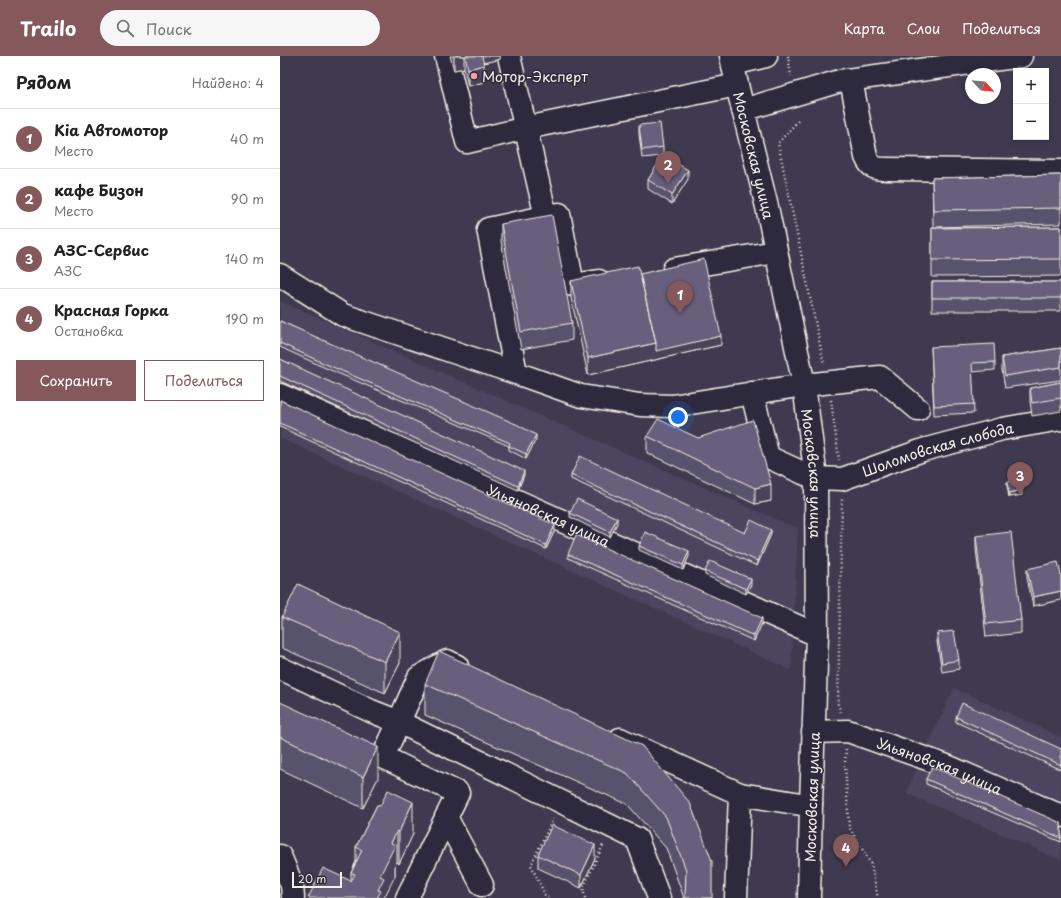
<!DOCTYPE html>
<html lang="ru">
<head>
<meta charset="utf-8">
<style>
  :root { --surface:#fff; --page:#f6f6f6; --text:#222; --muted:#767676; --line:#e0e0e0; --accent:#85585c }
  body { margin:0; font-family:"Playpen Sans",sans-serif; background:var(--page); color:var(--text) }
  .controls { position:absolute; right:12px; top:12px; display:grid; overflow:hidden; border-radius:0px; box-shadow:0 2px 6px #0003 }
  .controls button { width:36px; height:36px; display:grid; place-items:center; padding:0; border:0; border-bottom:1px solid var(--line); background:var(--surface); color:var(--text); font:20px sans-serif }
  .compass { position:absolute; left:685px; top:12px; width:36px; height:36px; border-radius:50%; background:var(--surface); box-shadow:0 2px 6px #0003; rotate:116deg }
  .scale { position:absolute; left:12px; bottom:10px; width:50px; box-sizing:border-box; padding-left:4px; border:2px solid #f4f1e8; border-top:0; font-size:11px; line-height:14px; white-space:nowrap; color:#f4f1e8; -webkit-text-stroke:3px #2f2a3d; paint-order:stroke }
  .you { position:absolute; left:398px; top:361px; width:14px; height:14px; margin:-10px; border:3px solid #fff; border-radius:50%; background:#1a73e8; box-shadow:0 0 0 6px #1a73e833 }
  .badge { display:grid; place-items:center; width:26px; height:26px; border-radius:50%; background:var(--accent); color:#fff; font-size:13px; font-weight:700 }
  .pin { position:absolute; translate:-50% -33px; filter:drop-shadow(0 1px 2px #0008) }
  .pin::after { content:''; position:absolute; top:21px; width:14px; height:12px; background:inherit; clip-path:polygon(0 0,100% 0,50% 100%) }
  .list { margin:0; padding:0; list-style:none }
  h2 { display:flex; justify-content:space-between; align-items:center; height:52px; margin:0; padding:0 16px; font-size:17px }
  h2 small { font-size:13px; font-weight:400; color:var(--muted) }
  .list li { display:grid; grid-template-columns:26px 1fr auto; gap:12px; align-items:center; box-sizing:border-box; height:60px; padding:0 16px; border-top:1px solid var(--line) }
  .list b { display:block; font-size:15px; white-space:nowrap }
  .list p { margin:0; font-size:13px; white-space:nowrap; color:var(--muted) }
  .list em { font-size:13px; font-style:normal; color:var(--muted) }
  .actions { display:flex; gap:8px; padding:12px 16px }
  .actions a { flex:1; padding:9px 0; border:1px solid var(--accent); border-radius:0px; text-align:center; font-size:14px; color:var(--accent) }
  .actions .main { background:var(--accent); color:#fff }
  .icon { flex:none; width:22px; height:22px; fill:none; stroke:currentColor; stroke-width:2; stroke-linecap:round; stroke-linejoin:round }
  .map { position:relative; flex:none; width:781px; height:842px; overflow:hidden }
  header { display:flex; align-items:center; gap:24px; box-sizing:border-box; height:56px; padding:0 20px; background:var(--accent); color:#fff }
  header strong { font-size:19px }
  nav { display:flex; gap:22px; margin-inline-start:auto; font-size:14px }
  .search { width:280px; height:36px; background:var(--page); display:flex; align-items:center; gap:10px; box-sizing:border-box; padding:0 14px; border-radius:22px; color:var(--muted); font-size:15px }
  main { display:flex }
  aside { flex:1; background:var(--surface) }
  .map>svg:first-child { display:block }
</style>
</head>
<body>
<header>
<strong>Trailo</strong>
<div class="search"><svg class="icon" aria-label="search" viewBox="0 0 24 24"><circle cx="10" cy="10" r="6"/><path d="M15 15l6 6"/></svg>Поиск</div>
<nav><a>Карта</a><a>Слои</a><a>Поделиться</a></nav>
</header>
<main>
<aside>
<h2>Рядом<small>Найдено: 4</small></h2>
<ul class="list">
<li><span class="badge">1</span><div><b>Kia Автомотор</b><p>Место</p></div><em>40 m</em></li>
<li><span class="badge">2</span><div><b>кафе Бизон</b><p>Место</p></div><em>90 m</em></li>
<li><span class="badge">3</span><div><b>АЗС-Сервис</b><p>АЗС</p></div><em>140 m</em></li>
<li><span class="badge">4</span><div><b>Красная Горка</b><p>Остановка</p></div><em>190 m</em></li>
</ul>
<div class="actions"><a class="main">Сохранить</a><a>Поделиться</a></div>
</aside>
<div class="map">
<svg width="781" height="842" viewBox="0 0 781 842">
  <rect width="100%" height="100%" fill="#403a50"/>
  <filter id="ink" filterUnits="userSpaceOnUse"><feTurbulence type="fractalNoise" baseFrequency=".025" numOctaves="2"/><feDisplacementMap in="SourceGraphic" scale="8" xChannelSelector="R" yChannelSelector="G"/><feConvolveMatrix kernelMatrix="1 2 1 2 8 2 1 2 1" color-interpolation-filters="sRGB"/></filter>
  <g filter="url(#ink)">
    <path fill="#4c455e" d="M 0,245 L 518,473 L 511,614 L 0,382 Z
      M 674,632 L 781,681 L 781,804 L 626,737 Z"/>
    <g fill="none" stroke-linecap="round" stroke-linejoin="round">
      <g stroke="#f4f1e8" stroke-width="25">
        <g id="minor">
          <path d="M 166,0 L 187,86 L 246,72 L 457,29"/>
          <path d="M 229,0 L 266,161"/>
          <path d="M 453,8 L 486,0"/>
          <path d="M 571,24 L 586,101 C 591,112 595,113 607,113 L 781,115"/>
          <path d="M 463,54 L 560,25 L 741,0"/>
          <path d="M 394,213 L 496,196"/>
          <path d="M 0,219 L 63,259 L 236,317"/>
          <path d="M 319,225 L 293,229 L 279,158 L 208,173 L 236,317 L 301,340 L 360,349 L 392,350 L 524,329 L 600,321 L 638,353"/>
          <path id="s1" d="M 472,337 L 488,401 L 523,417 L 536,422 L 562,423 L 643,394 L 722,373 L 781,363"/>
          <path id="s2" d="M 0,339 L 537,579"/>
          <path d="M 0,612 L 91,655 L 119,666 L 357,783 L 379,842"/>
          <path id="s3" d="M 533,676 L 568,675 L 667,710 L 781,760"/>
          <path d="M 340,683 L 460,738 L 521,748 L 531,748"/>
          <path d="M 166,761 L 202,829"/>
          <path d="M 0,800 L 12,829 L 13,842"/>
          <path d="M 127,842 L 178,737 L 103,701 L 139,621 L 167,605 L 177,610"/>
          <path d="M 456,842 L 460,738"/>
        </g>
      </g>
      <g stroke="#f4f1e8" stroke-width="25">
        <g id="major">
          <path id="s4" d="M 451,0 L 457,29 L 487,151 L 524,329 L 536,422 L 537,579 L 531,748 L 529,842"/>
        </g>
      </g>
      <path stroke="#f4f1e8" stroke-width="2.5" stroke-dasharray="1 3" stroke-linecap="butt" d="M 508,0 L 511,20
        M 518,65 L 498,87 L 544,308
        M 551,344 L 559,404
        M 561,656 L 558,648 L 562,441
        M 566,693 L 565,708 L 569,771 L 591,808 L 598,842
        M 268,842 L 265,839 L 251,809 L 273,763
        M 305,842 L 303,832 L 324,787"/>
      <use href="#minor" stroke="#2f2a3d" stroke-width="22"/>
      <use href="#major" stroke="#2f2a3d" stroke-width="22"/>
    </g>
    <path fill="#59526c" stroke="#f4f1e8" d="M 170,0 L 220,0 L 220,3 L 203,7 L 204,26 L 188,30 L 184,12 L 174,14 Z
      M 359,69 L 383,91 L 383,99 L 408,123 L 392,148 L 368,133 L 368,124 L 383,100 L 362,102 L 359,78 Z
      M 781,119 L 781,168 L 653,171 L 652,122 Z
      M 221,168 L 292,267 L 292,284 L 241,293 L 221,185 Z
      M 781,171 L 781,220 L 652,221 L 652,172 Z
      M 360,218 L 441,289 L 308,319 L 291,242 L 291,225 Z
      M 652,226 L 781,226 L 781,255 L 652,255 Z
      M 0,265 L 256,383 L 246,403 L 229,394 L 229,390 L 41,310 L 0,291 Z
      M 651,291 L 715,306 L 715,314 L 692,316 L 694,357 L 654,359 Z
      M 781,292 L 781,324 L 725,332 L 722,314 L 722,301 Z
      M 0,303 L 244,419 L 238,434 L 0,325 Z
      M 781,326 L 781,355 L 752,360 L 750,345 L 750,332 Z
      M 0,344 L 275,474 L 266,493 L 0,371 Z
      M 367,380 L 418,382 L 491,445 L 475,448 L 367,397 Z
      M 291,419 L 465,477 L 491,478 L 477,510 L 291,423 Z
      M 727,426 L 742,439 L 729,441 L 727,430 Z
      M 290,457 L 337,467 L 330,481 L 290,461 Z
      M 696,480 L 741,564 L 741,577 L 706,581 L 696,493 Z
      M 359,490 L 409,500 L 403,514 L 359,494 Z
      M 288,498 L 482,567 L 474,585 L 288,502 Z
      M 747,513 L 781,519 L 781,544 L 753,550 L 747,522 Z
      M 425,515 L 471,528 L 466,538 L 425,519 Z
      M 2,561 L 120,607 L 105,637 L 2,592 Z
      M 657,577 L 679,604 L 679,613 L 662,616 L 657,586 Z
      M 145,628 L 362,690 L 432,842 L 404,842 L 386,792 L 347,748 L 145,659 Z
      M 0,646 L 98,722 L 83,752 L 0,713 Z
      M 676,661 L 781,693 L 781,714 L 676,666 Z
      M 646,723 L 781,767 L 781,786 L 646,728 Z
      M 97,749 L 133,778 L 119,808 L 117,806 L 115,810 L 115,820 L 71,825 L 71,817 L 76,805 L 76,791 Z
      M 258,799 L 315,802 L 301,832 L 258,812 Z"/>
    <path fill="#494258" stroke="#f4f1e8" d="M 174,0 L 184,0 L 184,12 L 174,14 Z
      M 199,0 L 220,0 L 220,3 L 199,8 Z
      M 204,9 L 204,26 L 188,30 L 188,13 Z
      M 408,114 L 408,123 L 392,148 L 392,139 Z
      M 441,280 L 441,289 L 308,319 L 308,302 L 376,287 Z
      M 256,379 L 256,383 L 246,403 L 246,398 Z
      M 244,415 L 244,419 L 238,434 L 238,430 Z
      M 491,428 L 491,445 L 475,448 L 475,432 Z
      M 742,434 L 742,439 L 729,441 L 729,437 Z
      M 337,462 L 337,467 L 330,481 L 330,476 Z
      M 275,469 L 275,474 L 266,493 L 266,489 Z
      M 491,474 L 491,478 L 477,510 L 477,505 Z
      M 409,495 L 409,500 L 403,514 L 403,509 Z
      M 471,523 L 471,528 L 466,538 L 466,533 Z
      M 781,535 L 781,544 L 753,550 L 753,541 Z
      M 482,562 L 482,567 L 474,585 L 474,580 Z
      M 120,576 L 120,607 L 105,637 L 105,606 Z
      M 98,691 L 98,722 L 83,752 L 83,721 Z
      M 133,746 L 133,778 L 119,808 L 119,776 Z
      M 117,775 L 117,806 L 115,810 L 115,820 L 104,842 L 97,842 L 100,820 L 111,787 Z
      M 315,789 L 315,802 L 301,832 L 301,819 Z"/>
    <path fill="#685f7d" stroke="#f4f1e8" d="M 185,0 L 202,0 L 204,9 L 188,13 Z
      M 380,67 L 383,91 L 362,94 L 359,69 Z
      M 383,99 L 408,114 L 392,139 L 368,124 Z
      M 781,119 L 781,152 L 653,154 L 652,122 Z
      M 272,159 L 292,267 L 241,276 L 221,168 Z
      M 781,171 L 781,203 L 652,204 L 652,172 Z
      M 424,203 L 441,280 L 376,295 L 376,287 L 360,218 Z
      M 358,210 L 376,287 L 308,302 L 291,225 Z
      M 652,226 L 781,226 L 781,242 L 652,242 Z
      M 0,265 L 54,289 L 238,369 L 256,379 L 246,398 L 229,390 L 230,387 L 41,306 L 0,287 Z
      M 714,288 L 715,306 L 692,307 L 694,348 L 654,350 L 651,291 Z
      M 781,292 L 781,311 L 725,320 L 722,301 Z
      M 0,303 L 244,415 L 238,430 L 0,320 Z
      M 781,326 L 781,342 L 752,347 L 750,332 Z
      M 0,344 L 275,469 L 266,489 L 0,367 Z
      M 378,363 L 418,382 L 473,364 L 491,428 L 475,432 L 367,380 Z
      M 300,400 L 465,477 L 471,464 L 491,474 L 477,505 L 291,419 Z
      M 740,423 L 742,434 L 729,437 L 727,426 Z
      M 297,443 L 337,462 L 330,476 L 290,457 Z
      M 365,476 L 409,495 L 403,509 L 359,490 Z
      M 731,476 L 741,564 L 706,568 L 696,480 Z
      M 296,479 L 482,562 L 474,580 L 288,498 Z
      M 430,505 L 471,523 L 466,533 L 425,515 Z
      M 778,506 L 781,519 L 781,535 L 753,541 L 747,513 Z
      M 18,528 L 120,576 L 105,606 L 2,561 Z
      M 674,575 L 679,604 L 662,607 L 657,577 Z
      M 159,595 L 362,690 L 410,747 L 432,805 L 432,842 L 405,842 L 406,814 L 386,761 L 347,717 L 145,628 Z
      M 0,646 L 98,691 L 83,721 L 0,681 Z
      M 682,647 L 781,693 L 781,709 L 676,661 Z
      M 652,711 L 781,767 L 781,782 L 646,723 Z
      M 108,734 L 133,746 L 119,776 L 117,775 L 111,787 L 115,789 L 100,820 L 104,822 L 98,834 L 101,835 L 97,842 L 28,842 L 43,812 L 71,825 L 75,818 L 71,817 L 82,794 L 76,791 L 97,749 L 100,750 Z
      M 272,769 L 315,789 L 301,819 L 258,799 Z"/>
  </g>
  <circle fill="#ff9aa2" stroke="#2f2a3d" stroke-width="1.5" cx="194" cy="20" r="4"/>
  <g text-anchor="middle" dominant-baseline="central" stroke-width="3" stroke-linejoin="round" paint-order="stroke">
    <g font-size="14" fill="#f4f1e8" stroke="#2f2a3d" text-anchor="start">
      <text x="202" y="20">Мотор-Эксперт</text>
    </g>
    <g font-size="14" fill="#f4f1e8" stroke="#2f2a3d">
      <text stroke="none"><textPath href="#s4" startOffset="102">Московская улица</textPath></text>
      <text stroke="none"><textPath href="#s1" startOffset="245">Шоломовская слобода</textPath></text>
      <text stroke="none"><textPath href="#s4" startOffset="426">Московская улица</textPath></text>
      <text stroke="none"><textPath href="#s2" startOffset="294">Ульяновская улица</textPath></text>
      <text stroke="none"><textPath href="#s3" startOffset="133">Ульяновская улица</textPath></text>
      <text transform="translate(532 741) rotate(-88)">Московская улица</text>
    </g>
  </g>
</svg>
<div class="controls">
<button>+</button>
<button>−</button>
</div>
<svg class="compass" viewBox="-18 -18 36 36"><path d="M0-13l5 13h-10z" fill="#e53935"/><path d="M0 13l5-13h-10z" fill="#767676"/></svg>
<div class="scale">20 m</div>
<div class="you"></div>
<div class="pin badge" style="left:400px;top:258px">1</div>
<div class="pin badge" style="left:388px;top:128px">2</div>
<div class="pin badge" style="left:740px;top:439px">3</div>
<div class="pin badge" style="left:566px;top:811px">4</div>
</div>
</main>
</body>
</html>
